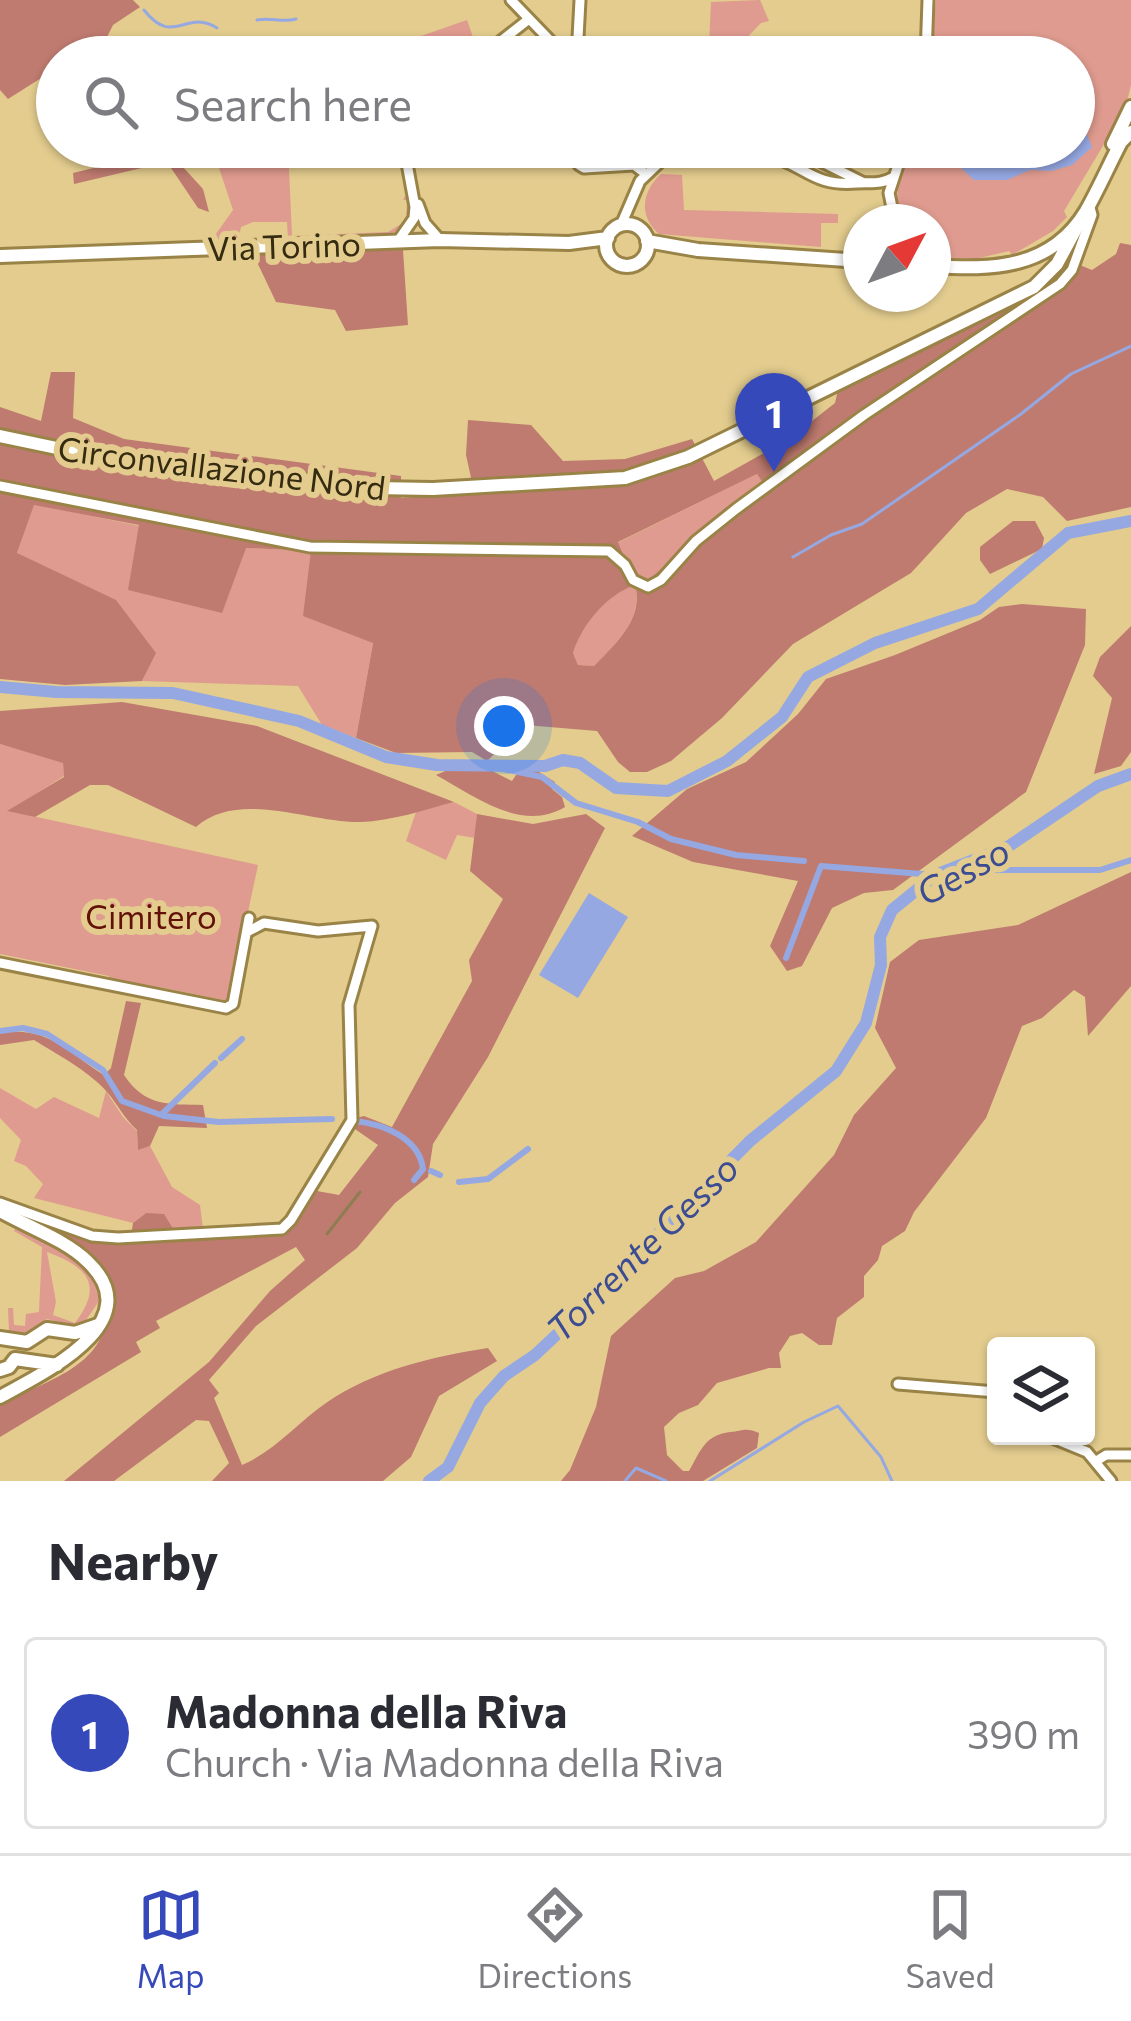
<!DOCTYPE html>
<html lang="en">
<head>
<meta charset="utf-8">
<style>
  :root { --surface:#fff; --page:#f2f2f3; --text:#2b2b33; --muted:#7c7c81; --line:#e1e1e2; --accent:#3649bb }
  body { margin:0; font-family:Commissioner,sans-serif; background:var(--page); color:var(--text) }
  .controls { position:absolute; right:36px; bottom:36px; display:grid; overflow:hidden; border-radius:12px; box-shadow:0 3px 9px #0004 }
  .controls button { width:108px; height:108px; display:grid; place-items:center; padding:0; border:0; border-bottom:3px solid var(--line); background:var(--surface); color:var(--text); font:60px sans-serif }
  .compass { position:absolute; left:843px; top:204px; width:108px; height:108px; border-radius:50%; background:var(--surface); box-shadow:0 3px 9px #0004; rotate:49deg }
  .you { position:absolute; left:504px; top:726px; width:42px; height:42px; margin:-30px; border:9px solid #fff; border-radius:50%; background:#1a73e8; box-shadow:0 0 0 18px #1a73e833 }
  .badge { display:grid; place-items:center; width:78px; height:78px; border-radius:50%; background:var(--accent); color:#fff; font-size:39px; font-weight:700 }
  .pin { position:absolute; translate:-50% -99px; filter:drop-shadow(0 3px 6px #0008) }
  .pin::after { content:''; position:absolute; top:63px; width:42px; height:36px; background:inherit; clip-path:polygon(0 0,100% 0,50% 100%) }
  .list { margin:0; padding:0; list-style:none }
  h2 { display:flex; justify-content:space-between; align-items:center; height:156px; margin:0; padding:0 48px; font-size:51px }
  h2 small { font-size:39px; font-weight:400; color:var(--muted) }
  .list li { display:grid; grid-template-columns:78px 1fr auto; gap:36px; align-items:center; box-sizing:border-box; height:192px; margin:0 24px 24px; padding:0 24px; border:3px solid var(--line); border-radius:12px }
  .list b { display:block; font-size:45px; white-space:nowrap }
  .list p { margin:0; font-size:39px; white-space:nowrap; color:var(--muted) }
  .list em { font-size:39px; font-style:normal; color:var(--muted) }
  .icon { flex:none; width:66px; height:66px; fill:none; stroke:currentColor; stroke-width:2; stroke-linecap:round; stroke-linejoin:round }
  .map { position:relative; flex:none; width:1131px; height:1481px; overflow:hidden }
  .search { position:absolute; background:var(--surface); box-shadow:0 3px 9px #0004; left:36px; right:36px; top:36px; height:132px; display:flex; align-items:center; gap:30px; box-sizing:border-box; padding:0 42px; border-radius:66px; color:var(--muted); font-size:45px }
  .sheet { height:372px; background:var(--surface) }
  nav { display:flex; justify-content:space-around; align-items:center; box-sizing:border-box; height:168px; border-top:3px solid var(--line); background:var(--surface); font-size:33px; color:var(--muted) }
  nav a { display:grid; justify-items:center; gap:6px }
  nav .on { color:var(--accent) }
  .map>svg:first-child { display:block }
</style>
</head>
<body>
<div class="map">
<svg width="1131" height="1481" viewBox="0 0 1131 1481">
  <rect width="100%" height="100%" fill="#e3cc8e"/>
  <path fill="#df9b8f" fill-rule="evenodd" d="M 760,0 L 769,21 L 761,23 L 728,57 L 587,57 L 588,38 L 709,46 L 711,2 Z
    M 936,0 L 1131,0 L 1131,85 L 1125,109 L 1064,211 L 1067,217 L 1053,231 L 1012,255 L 1009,251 L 975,259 L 933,257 L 933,222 L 900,222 C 893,194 900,174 910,147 L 1074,147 L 1074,57 L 930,57 Z
    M 467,20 L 480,57 L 361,57 L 375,52 Z
    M 212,147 L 288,147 L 292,236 L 388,232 L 406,221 L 407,200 L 403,200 L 405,196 L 409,197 C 414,220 404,230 383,238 L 288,241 L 287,222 L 253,222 L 241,227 L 238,241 L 211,241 L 233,210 Z
    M 661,174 L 682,175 L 684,210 L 838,214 L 838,223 L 821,223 L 821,247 L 659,234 C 638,216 642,191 661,174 Z
    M 757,474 L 766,487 L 643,584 L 632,577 L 617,543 Z
    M 34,504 L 246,548 L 312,551 L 373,642 L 356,738 L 322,725 L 298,686 L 142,681 L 155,653 L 17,553 Z
    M 635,585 C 643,620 616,643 594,666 L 578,665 L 573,653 C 582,625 606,594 635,585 Z
    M 0,744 L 63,762 L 64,776 L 9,811 L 258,865 L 229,1001 L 159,987 L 157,992 L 109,982 L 109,976 L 0,954 Z
    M 454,802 L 477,814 L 475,838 L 457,835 L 446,860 L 406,841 L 416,812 Z
    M 0,1088 L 36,1109 L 54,1097 L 99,1118 L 106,1091 L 123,1117 L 137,1131 L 138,1149 L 150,1146 L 172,1187 L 200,1205 L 203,1229 L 176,1232 L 146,1213 L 133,1223 L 34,1198 L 43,1184 L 26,1166 L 14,1161 L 21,1140 L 0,1118 Z
    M 17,1225 C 52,1245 93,1257 99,1301 L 84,1323 L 71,1325 L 47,1319 L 27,1333 L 9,1332 L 8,1308 L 13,1308 L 14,1325 L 25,1326 L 26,1314 L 39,1312 L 42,1247 L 14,1231 ZM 47,1252 C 88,1267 104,1285 75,1323 L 53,1315 L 56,1302 Z"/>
  <path fill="#bf7b70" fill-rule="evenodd" d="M 0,0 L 133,0 L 140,7 L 113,25 L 97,57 L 57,57 L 57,68 L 8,99 L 0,90 Z
    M 114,147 L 134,147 L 138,155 L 173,156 L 203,189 L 209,212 L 198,208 L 167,162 L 74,184 L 73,173 L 118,162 Z
    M 1120,243 L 1131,245 L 1131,507 L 1067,521 L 1043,497 L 1007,489 L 966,513 L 911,573 L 793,644 L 722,718 L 671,761 L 647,772 L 630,772 L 618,762 L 597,731 L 525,725 L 487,761 L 472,752 L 396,753 L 356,738 L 373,643 L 303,616 L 311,551 L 246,548 L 222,613 L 128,590 L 139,525 L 34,505 L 17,553 L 116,600 L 156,653 L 142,681 L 65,685 L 0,679 L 0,407 L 41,421 L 51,372 L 75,372 L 73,418 L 124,439 L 401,476 L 401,498 L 474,491 L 466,455 L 468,420 L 531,425 L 563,461 L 625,459 L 692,439 L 714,481 L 789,439 L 835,403 L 838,390 L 964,328 L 1065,259 L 1092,270 L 1116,254 ZM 757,474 L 765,486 L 644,583 L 632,577 L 618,542 ZM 635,585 C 644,619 616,643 594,666 L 578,665 L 573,653 C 582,625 606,595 635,585 Z
    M 403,250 L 408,325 L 346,331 L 335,310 L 276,302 L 257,262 L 261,252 Z
    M 1013,521 L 1035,521 L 1044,538 L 1042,549 L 990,574 L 980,560 L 980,547 Z
    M 1022,604 L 1086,609 L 1085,645 L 1026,792 L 893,890 L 864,893 L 832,908 L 802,966 L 787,971 L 770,946 L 798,881 L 693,862 L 632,836 L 687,789 L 746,762 L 798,714 L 826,679 L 895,655 L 980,620 L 999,607 Z
    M 1131,626 L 1131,752 L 1121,766 L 1094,774 L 1112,698 L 1093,676 L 1100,657 Z
    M 122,702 L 257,726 L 454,802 C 425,810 391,821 361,822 C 309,823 239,789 196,827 L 108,785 L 90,785 L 35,817 L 7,811 L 64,777 L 63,763 L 0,744 L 0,711 Z
    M 450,769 L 490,770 L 512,781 L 516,775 L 534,769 L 555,782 L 552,789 L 562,797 L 565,807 C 522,833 474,796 436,775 Z
    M 477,814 L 533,824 L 586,814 L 605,828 L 488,1057 L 433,1144 L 428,1177 L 395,1203 L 357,1248 L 256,1326 L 209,1380 L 219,1393 L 214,1398 L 242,1465 C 275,1451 297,1423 326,1403 C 374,1370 431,1357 488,1348 L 497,1361 L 439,1396 L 411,1457 L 383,1481 L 212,1481 L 229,1463 L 209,1421 L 196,1420 L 114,1481 L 64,1481 L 209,1362 L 270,1291 L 305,1260 L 296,1247 L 156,1321 L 160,1328 L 136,1342 L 141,1352 L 0,1437 L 0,1404 C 62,1374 122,1361 105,1278 L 16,1217 L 17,1213 L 90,1238 L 130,1242 L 133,1223 L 146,1213 L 164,1214 L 180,1240 L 282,1231 L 297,1221 L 317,1191 L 339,1195 L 378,1145 L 352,1127 L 356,1118 L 364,1116 L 392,1127 L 472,981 L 469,960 L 503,899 L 470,871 Z
    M 1131,872 L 1131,986 L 1088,1036 L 1085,997 L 1074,990 L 1042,1018 L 1022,1026 L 986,1118 L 914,1212 L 905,1231 L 882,1246 L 878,1260 L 864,1276 L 864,1297 L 837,1318 L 832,1345 L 819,1345 L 802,1333 L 790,1336 L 779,1353 L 781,1368 L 769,1368 L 717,1383 L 698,1405 L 679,1413 L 664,1427 L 667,1455 L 683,1471 L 689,1471 C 701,1450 705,1435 730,1432 C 743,1431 746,1427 759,1433 L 757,1448 L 703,1481 L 561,1481 L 570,1470 L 596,1407 L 611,1336 L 675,1278 L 704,1271 L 756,1242 L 834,1155 L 854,1115 L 896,1068 L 875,1028 L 890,962 L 919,940 L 1018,925 Z
    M 126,1001 L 141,1003 L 124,1075 C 145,1107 169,1104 203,1105 L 207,1128 L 159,1126 L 150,1146 L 138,1150 L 137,1130 C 124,1118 118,1105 107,1092 C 89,1071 58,1055 34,1040 L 0,1045 L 0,1033 C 49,1026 65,1051 104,1075 L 111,1068 Z"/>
  <path fill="#95a8e2" d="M 1074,131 L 1087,135 L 1092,147 L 1072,165 L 1051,171 L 1030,170 L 1007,180 L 974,180 L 961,168 L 961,155 L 972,147 L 1005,147 L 1024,164 L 1035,159 L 1043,147 L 1074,147 Z
    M 589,893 L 628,917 L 578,998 L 539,975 Z"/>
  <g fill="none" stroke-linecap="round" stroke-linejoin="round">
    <path stroke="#95a8e2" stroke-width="3" d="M 144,10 C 174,48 185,8 217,28
      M 257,20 C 271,17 282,23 296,19
      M 793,557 L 831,535 L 862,524 L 1021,414 L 1071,374 L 1131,346
      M 625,1481 L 636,1468 L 666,1481
      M 710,1481 L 804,1422 L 838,1406 L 881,1457 L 892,1481"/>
    <path stroke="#95a8e2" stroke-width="6" d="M 479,764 L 542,777 L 576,803 L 638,822 L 671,839 L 736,855 L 804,861
      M 953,870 L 1100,870 L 1131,860
      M 786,958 L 821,866 L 935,875
      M 0,1031 L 23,1028 L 47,1034 L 103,1070 L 122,1101 L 161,1115 L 215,1063
      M 221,1058 L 242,1039
      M 164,1116 L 219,1122 L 332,1119
      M 355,1121 C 382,1124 419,1137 423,1169 L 414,1180
      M 431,1171 L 440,1175
      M 459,1182 L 488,1179 L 528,1149"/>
    <path stroke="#95a8e2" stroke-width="12" d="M 0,687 L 56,692 L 173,693 L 299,721 L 386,757 L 437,765 L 545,766 L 563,760 L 580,763 L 616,788 L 668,791 L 727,761 L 782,717 L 808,677 L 875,643 L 978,609 L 1068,533 L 1131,521
      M 429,1481 L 448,1467 L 480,1403 L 504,1376 L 535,1355 L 572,1320 L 750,1141 L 836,1071 L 866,1023 L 881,965 L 880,937 L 892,910 L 935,875 L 1009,846 L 1098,786 L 1131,774"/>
    <g stroke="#998346" stroke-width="15">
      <path id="minor" d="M 511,0 L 566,57
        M 490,57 L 492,48 L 529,19
        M 577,57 L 580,0
        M 926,57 L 928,0
        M 578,147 L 579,165 L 584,168 L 634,165 L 646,174
        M 792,147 L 862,182
        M 418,204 L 425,223 L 440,240
        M 895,222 L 889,193 L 904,147
        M 621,225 L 640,181 L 663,159 L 681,154 L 766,155 C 805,164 811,187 857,183 C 871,182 880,185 894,177
        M 398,241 L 414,218 L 415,207 L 404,147
        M 0,486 L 310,547 L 609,551 L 625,565 L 633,580 L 648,587 L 661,580 L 696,541 L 736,509 L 864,415 L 1060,284 L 1072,270 L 1092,215 L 1089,204
        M 0,963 L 226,1008 L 233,1004 L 249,918
        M 0,1203 L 92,1236 L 118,1238 L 282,1229 L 291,1220 L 352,1120 L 349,1005 L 372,926 L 318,931 L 264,923 L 247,932
        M 898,1384 L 996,1392
        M 1048,1436 L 1087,1452 L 1111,1481
        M 1098,1460 L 1106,1455 L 1131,1455"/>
    </g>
    <g stroke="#998346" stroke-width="18">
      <path id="major" d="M 1113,144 L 1131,107
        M606 245a21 21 0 1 1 42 0a21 21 0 1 1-42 0Z
        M 647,241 L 698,250 L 861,261
        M 0,256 L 440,240 L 569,243 L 608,238
        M 933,266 C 992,270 1051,269 1086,211 C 1099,188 1109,165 1121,142 L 1131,132
        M 0,436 L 114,460 L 374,488 L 433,489 L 625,478 L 688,457 L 1034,287 L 1057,264 L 1083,216
        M 0,1211 C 28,1227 66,1240 88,1262 C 152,1323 41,1374 0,1397
        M 0,1338 L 27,1342 L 47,1329 L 75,1333 L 98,1325
        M 0,1370 L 9,1367 L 15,1359 L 57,1365"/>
    </g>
    <use href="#minor" stroke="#fff" stroke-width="9"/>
    <use href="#major" stroke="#fff" stroke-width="12"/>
    <path stroke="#8d7d51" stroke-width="3" d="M 327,1234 L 360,1192"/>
  </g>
  <g text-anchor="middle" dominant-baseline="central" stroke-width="12" stroke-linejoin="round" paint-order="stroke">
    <g font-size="33" fill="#342b11" stroke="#e3cc8e">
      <text transform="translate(284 245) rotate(-2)">Via Torino</text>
      <text transform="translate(222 467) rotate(7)">Circonvallazione Nord</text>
    </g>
    <g font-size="33" fill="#631008" stroke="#e3cc8e">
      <text x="151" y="915">Cimitero</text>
    </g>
    <g font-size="36" font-style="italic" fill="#3b4c93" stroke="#e3cc8e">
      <text transform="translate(962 870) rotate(-29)">Gesso</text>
      <text transform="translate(641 1247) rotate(-44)">Torrente Gesso</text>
    </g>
  </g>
</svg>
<div class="controls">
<button><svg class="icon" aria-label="layers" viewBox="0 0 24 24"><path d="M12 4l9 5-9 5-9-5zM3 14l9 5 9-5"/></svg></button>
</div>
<svg class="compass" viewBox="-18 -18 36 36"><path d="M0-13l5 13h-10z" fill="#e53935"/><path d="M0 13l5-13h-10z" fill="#7c7c81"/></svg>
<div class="you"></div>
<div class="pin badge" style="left:774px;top:472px">1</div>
<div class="search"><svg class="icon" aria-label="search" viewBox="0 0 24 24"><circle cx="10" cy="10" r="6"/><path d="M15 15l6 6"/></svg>Search here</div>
</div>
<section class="sheet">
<h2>Nearby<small></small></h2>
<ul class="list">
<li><span class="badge">1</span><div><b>Madonna della Riva</b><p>Church · Via Madonna della Riva</p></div><em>390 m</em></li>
</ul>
</section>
<nav>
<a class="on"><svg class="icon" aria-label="map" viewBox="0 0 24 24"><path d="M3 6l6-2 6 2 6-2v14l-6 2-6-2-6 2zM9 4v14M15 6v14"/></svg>Map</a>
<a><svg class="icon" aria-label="directions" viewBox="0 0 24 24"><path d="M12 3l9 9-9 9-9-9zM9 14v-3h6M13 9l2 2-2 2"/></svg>Directions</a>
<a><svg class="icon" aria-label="saved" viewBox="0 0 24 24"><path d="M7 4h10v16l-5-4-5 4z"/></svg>Saved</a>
</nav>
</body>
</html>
